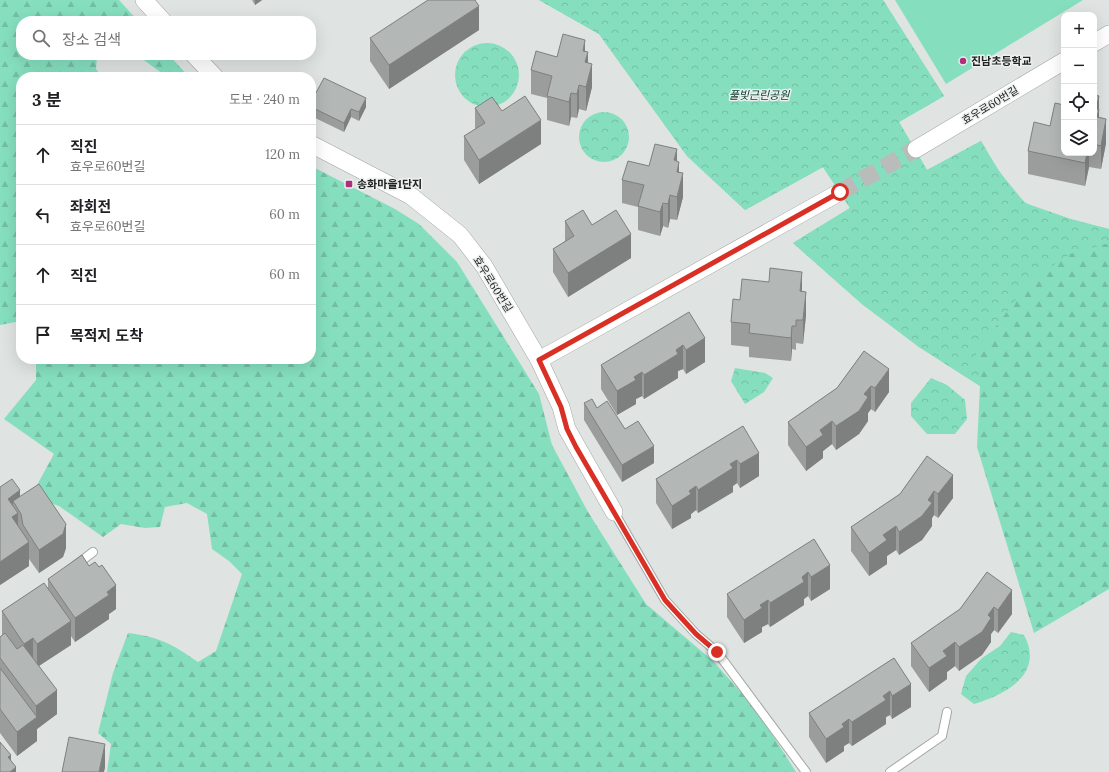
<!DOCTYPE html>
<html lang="ko">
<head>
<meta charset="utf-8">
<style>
  :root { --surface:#fff; --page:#f6f6f6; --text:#202124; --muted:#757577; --line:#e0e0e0 }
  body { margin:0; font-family:Lora,"Noto Sans KR",serif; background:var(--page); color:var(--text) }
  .controls { position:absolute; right:12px; top:12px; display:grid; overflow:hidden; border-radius:8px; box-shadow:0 4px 16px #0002 }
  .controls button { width:36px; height:36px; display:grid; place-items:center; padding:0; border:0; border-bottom:1px solid var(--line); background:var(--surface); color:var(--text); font:20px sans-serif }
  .stop { position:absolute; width:12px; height:12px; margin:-9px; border:3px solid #d93025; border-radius:50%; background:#fff }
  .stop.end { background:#d93025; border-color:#fff; box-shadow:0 1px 4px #0008 }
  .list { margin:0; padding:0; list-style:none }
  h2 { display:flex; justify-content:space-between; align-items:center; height:52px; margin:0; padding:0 16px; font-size:17px }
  h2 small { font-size:13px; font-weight:400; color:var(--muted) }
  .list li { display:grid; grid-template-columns:26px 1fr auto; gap:12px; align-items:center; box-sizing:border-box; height:60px; padding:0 16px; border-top:1px solid var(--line) }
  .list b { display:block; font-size:15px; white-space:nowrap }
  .list p { margin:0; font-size:13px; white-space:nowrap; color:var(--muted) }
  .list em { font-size:13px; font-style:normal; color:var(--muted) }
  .icon { flex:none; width:22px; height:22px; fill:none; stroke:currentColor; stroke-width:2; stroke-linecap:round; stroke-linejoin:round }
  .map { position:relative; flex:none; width:1109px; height:772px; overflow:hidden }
  .search { position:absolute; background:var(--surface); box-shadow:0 4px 16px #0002; left:16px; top:16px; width:300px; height:44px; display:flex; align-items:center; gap:10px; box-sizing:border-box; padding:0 14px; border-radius:16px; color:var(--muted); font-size:15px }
  .panel { position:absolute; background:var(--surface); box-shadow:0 4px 16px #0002; left:16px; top:72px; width:300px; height:292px; border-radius:16px }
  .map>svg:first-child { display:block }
</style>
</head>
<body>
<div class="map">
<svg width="1109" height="772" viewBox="0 0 1109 772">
  <defs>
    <pattern id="forest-firs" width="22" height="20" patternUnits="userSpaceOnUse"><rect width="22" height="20" fill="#85dfbf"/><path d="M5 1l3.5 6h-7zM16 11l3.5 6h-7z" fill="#73bfa4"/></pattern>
    <pattern id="park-crowns" width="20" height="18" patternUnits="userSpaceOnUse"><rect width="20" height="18" fill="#85dfbf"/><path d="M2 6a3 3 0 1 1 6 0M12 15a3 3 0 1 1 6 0" fill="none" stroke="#73bfa4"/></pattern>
  </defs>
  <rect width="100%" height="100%" fill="#dfe3e1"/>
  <path fill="#85dfbf" d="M 895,0 L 1083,0 L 946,84 Z"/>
  <path fill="url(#forest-firs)" d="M 0,0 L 119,0 L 138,21 L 21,21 L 21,55 L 97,55 L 96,69 L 102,77 L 21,77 L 21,321 L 0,325 Z
    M 539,0 L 883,0 L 944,96 L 899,122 L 927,170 L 981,141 L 998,170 L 1025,203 L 1071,219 L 1109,229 L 1109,589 L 1034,633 L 977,447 L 980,386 L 919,347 L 862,304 L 793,243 L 850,208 L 823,167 L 745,210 L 687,156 L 599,34 Z
    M 137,55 L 169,55 L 189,77 L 167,77 Z
    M 311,166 L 395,209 L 419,224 L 457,262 L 539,394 L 552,445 L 588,512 L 646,604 L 713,661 L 756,709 L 796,772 L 107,772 L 111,744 L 98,733 L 113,673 L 128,633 C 160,637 172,644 198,662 L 216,651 L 242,574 L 229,561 L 212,549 L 207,514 L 187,503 L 165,507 L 160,527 L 145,528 L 121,524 L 103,537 L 59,506 L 31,496 L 54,454 L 4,419 L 36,380 L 36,359 L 311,359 Z"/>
  <path fill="url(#park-crowns)" d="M 539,0 L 883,0 L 944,96 L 899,122 L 927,170 L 981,141 C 989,155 1013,196 1026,203 C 1048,215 1085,223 1109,229 L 1109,243 L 1070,254 L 1030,281 L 976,353 L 980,386 L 919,347 L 862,304 L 793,243 L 850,208 L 823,167 L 745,210 L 687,156 L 599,34 Z
    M455 75a32 32 0 1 1 64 0a32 32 0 1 1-64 0Z
    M579 137a25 25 0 1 1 50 0a25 25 0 1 1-50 0Z
    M 735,368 L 765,373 L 773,378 L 764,392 L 745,404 L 731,381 Z
    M 931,378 L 947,385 L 965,400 L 967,419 L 955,434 L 927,434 L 911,416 L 911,403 Z
    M 1011,632 L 1024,635 C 1045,674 1005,695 974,704 L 961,694 L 966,676 L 982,658 L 1000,646 Z"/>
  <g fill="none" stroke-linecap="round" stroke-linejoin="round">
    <path stroke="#b9bcbb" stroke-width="17" stroke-dasharray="17 8" stroke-linecap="butt" d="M 840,192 L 916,149"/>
    <g stroke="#a2a6a4" stroke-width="10">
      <path id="service" d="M 614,512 L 665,600 L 696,634 L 717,652 L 806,772
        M 76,565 L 93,552
        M 890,772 L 942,736 L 947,712"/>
    </g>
    <g stroke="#a2a6a4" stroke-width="18">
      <path id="minor" d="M 144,0 L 163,21
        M 1094,43 L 1109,34
        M 194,55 L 215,77
        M 311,144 L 411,196 L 460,235 L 484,266 L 539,360 L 561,407 L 567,429 L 614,512
        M 916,149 L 1064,61
        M 539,360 L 840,192"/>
    </g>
    <use href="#service" stroke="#fff" stroke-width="8"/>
    <use href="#minor" stroke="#fff" stroke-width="17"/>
  </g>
  <path fill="#9a9d9c" d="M 252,0 L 262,0 L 255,5 Z
    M 479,30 L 389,89 L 370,61 L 370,38 Z
    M 585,51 L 592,87 L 586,111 L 579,109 L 577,118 L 571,117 L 569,126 L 547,120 L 547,98 L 531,94 L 531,70 L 557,57 Z
    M 1094,95 L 1099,96 L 1099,118 L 1106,143 L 1101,169 L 1089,167 L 1085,186 L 1028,174 L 1028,151 L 1064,153 L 1094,153 Z
    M 311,102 L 366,107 L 359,121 L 351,117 L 344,132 L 311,116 Z
    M 475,108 L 502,111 L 541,144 L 479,184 L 464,160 L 464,136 L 475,129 Z
    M 677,161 L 683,197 L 677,220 L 670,219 L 668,228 L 663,226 L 660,236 L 638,230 L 638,207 L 622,203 L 622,180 L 649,166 Z
    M 565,221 L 592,225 L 631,258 L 568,297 L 553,272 L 553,249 L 565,241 Z
    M 802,291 L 806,315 L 803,344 L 796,343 L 796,350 L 792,349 L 791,361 L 749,357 L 749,347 L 731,345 L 731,322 L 740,300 Z
    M 705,338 L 705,362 L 686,374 L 683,369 L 678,371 L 678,378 L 644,399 L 642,396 L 636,399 L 636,404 L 617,415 L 601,389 L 601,365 Z
    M 864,351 L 889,392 L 875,412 L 871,409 L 868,413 L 868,421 L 859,434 L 836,450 L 832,444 L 823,451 L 823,458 L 806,471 L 788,445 L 788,422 L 837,388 Z
    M 584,403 L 597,408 L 625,429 L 654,463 L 622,482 L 584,420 Z
    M 743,426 L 759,476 L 740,488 L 737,483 L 733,486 L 733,492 L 698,513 L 696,510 L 691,514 L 691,518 L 672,529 L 656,503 L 656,479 Z
    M 927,456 L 953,498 L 938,518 L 934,515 L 932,518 L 932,526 L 922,540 L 899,555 L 896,550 L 887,556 L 887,564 L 869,576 L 851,551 L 851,527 L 900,494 Z
    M 0,487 L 20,497 L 66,548 L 63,557 L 39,573 L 29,559 L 29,566 L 0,585 Z
    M 830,565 L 830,589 L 811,601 L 808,596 L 804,599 L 804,605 L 770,627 L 768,624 L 762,627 L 762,632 L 744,643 L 727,617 L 727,594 Z
    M 987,572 L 1012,614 L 998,633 L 994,630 L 991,634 L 991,642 L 982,655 L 959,671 L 955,666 L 947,672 L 947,679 L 929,692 L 911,666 L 911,643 L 960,609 Z
    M 48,579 L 116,609 L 109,614 L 109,619 L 75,642 L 71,636 L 71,645 L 39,666 L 57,714 L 37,729 L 37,741 L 17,756 L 0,733 L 0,637 L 2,635 L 2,611 L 48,587 Z
    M 894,658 L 911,707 L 892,719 L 890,715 L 886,717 L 886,724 L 852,746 L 849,743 L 844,746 L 844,751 L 826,763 L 809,737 L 809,713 Z"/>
  <path fill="#7d807f" d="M 255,0 L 262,0 L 255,5 Z
    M 479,6 L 479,30 L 389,89 L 389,65 Z
    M 585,40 L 585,62 L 588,52 L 588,76 L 583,51 Z
    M 592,64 L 592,87 L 586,111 L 586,87 Z
    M 579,85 L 579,109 L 577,118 L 577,94 Z
    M 571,93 L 571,117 L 569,126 L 569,102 Z
    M 1099,96 L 1099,133 L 1096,109 Z
    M 366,98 L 366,107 L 359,121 L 359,112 Z
    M 351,109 L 351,117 L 344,132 L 344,123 Z
    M 1106,119 L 1106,143 L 1101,169 L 1101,146 Z
    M 541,120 L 541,144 L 479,184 L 479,160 Z
    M 677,149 L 677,171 L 679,162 L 679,185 L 674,160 Z
    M 1087,153 L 1089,153 L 1089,167 L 1085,186 L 1085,163 Z
    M 683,173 L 683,197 L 677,220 L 677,197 Z
    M 670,195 L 670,219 L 668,228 L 668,204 Z
    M 663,203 L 663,226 L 660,236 L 660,212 Z
    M 631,234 L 631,258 L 568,297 L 568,273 Z
    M 802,272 L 802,295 L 800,291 Z
    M 806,292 L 806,315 L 803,344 L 803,320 Z
    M 792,326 L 792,349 L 791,361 L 791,338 Z
    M 705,338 L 705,362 L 686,374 L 686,350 Z
    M 683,345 L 683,369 L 678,371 L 678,378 L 644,399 L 644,375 L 676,350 Z
    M 889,369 L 889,392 L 875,412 L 875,388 Z
    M 642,372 L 642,396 L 636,399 L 636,404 L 617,415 L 617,391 L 634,377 Z
    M 871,386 L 871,409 L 868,413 L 868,421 L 859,434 L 836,450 L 836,426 Z
    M 832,421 L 832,444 L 823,451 L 823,458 L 806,471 L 806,447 L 820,430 Z
    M 654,446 L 654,463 L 622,482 L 622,465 Z
    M 759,453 L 759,476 L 740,488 L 740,464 Z
    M 737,460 L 737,483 L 733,486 L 733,492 L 698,513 L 698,490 L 730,464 Z
    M 953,475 L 953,498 L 938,518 L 938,494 Z
    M 696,486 L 696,510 L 691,514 L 691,518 L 672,529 L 672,506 L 689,491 Z
    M 20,490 L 20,511 L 13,501 L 13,516 L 18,513 L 18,537 L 12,541 L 8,499 Z
    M 934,491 L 934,515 L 932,518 L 932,526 L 922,540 L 899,555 L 899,532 L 928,500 Z
    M 66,524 L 66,548 L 63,557 L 39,573 L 39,550 Z
    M 896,526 L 896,550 L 887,556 L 887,564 L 869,576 L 869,553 L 883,535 Z
    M 29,542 L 29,566 L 0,585 L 0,562 Z
    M 830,565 L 830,589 L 811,601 L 811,577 Z
    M 808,572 L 808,596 L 804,599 L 804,605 L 770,627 L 770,603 L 802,577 Z
    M 116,585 L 116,609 L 109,614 L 109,619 L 75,642 L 75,618 L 107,592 Z
    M 1012,590 L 1012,614 L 998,633 L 998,610 Z
    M 768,600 L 768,624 L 762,627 L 762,632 L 744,643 L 744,620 L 760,605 Z
    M 994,607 L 994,630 L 991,634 L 991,642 L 982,655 L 959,671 L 959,647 L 988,615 Z
    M 71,621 L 71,645 L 37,667 L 37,644 Z
    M 33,638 L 33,661 L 24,667 L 24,644 Z
    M 955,642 L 955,666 L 947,672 L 947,679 L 929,692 L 929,668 L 943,651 Z
    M 911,684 L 911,707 L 892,719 L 892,696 Z
    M 57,690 L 57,714 L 37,729 L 37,741 L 17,756 L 17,732 L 36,718 L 36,706 Z
    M 890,691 L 890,715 L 886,717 L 886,724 L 852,746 L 852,722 L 883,696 Z
    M 849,719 L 849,743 L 844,746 L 844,751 L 826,763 L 826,739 L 842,724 Z
    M 105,744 L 105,768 L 104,772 L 99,772 Z
    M 11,755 L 11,771 L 16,767 L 16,772 L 8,772 L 8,757 Z"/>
  <path fill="#b3b7b5" stroke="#7d807f" d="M 428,0 L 475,0 L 479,6 L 389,65 L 370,38 Z
    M 563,34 L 585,40 L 583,51 L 588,52 L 585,62 L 592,64 L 586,87 L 579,85 L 577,94 L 571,93 L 569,102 L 547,96 L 552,76 L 531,70 L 536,51 L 557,57 Z
    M 324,78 L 366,98 L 359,112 L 351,109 L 344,123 L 311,107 L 311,102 Z
    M 1094,95 L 1099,96 L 1096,109 L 1099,109 L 1097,117 L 1106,119 L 1101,146 L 1094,144 Z
    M 525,96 L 541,120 L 479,160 L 464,136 L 485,123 L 475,108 L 492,97 L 502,111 Z
    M 1055,103 L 1064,105 L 1064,153 L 1087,153 L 1085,163 L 1028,151 L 1034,122 L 1050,126 Z
    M 655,144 L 677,149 L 674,160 L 679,162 L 677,172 L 683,173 L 677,197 L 670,195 L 668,204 L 663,203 L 660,212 L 638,206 L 644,185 L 622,180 L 628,161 L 649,166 Z
    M 583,210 L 592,225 L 616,210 L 631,234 L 568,273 L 553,249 L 574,236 L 565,221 Z
    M 770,268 L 802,272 L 800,291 L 806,292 L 803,320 L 796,320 L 796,326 L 792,326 L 791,338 L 749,333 L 750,324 L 731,322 L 733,299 L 740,300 L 742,279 L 769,282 Z
    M 689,312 L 705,338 L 686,350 L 683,345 L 676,350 L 678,354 L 644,375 L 642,372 L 634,377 L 636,380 L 617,391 L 601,365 Z
    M 864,351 L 889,369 L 875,388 L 871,386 L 864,394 L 868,397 L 859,411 L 836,426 L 832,421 L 820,430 L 823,435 L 806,447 L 788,422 L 837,388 Z
    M 592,399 L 597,408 L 607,401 L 625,429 L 638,421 L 654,446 L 622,465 L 584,403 Z
    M 743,426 L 759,453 L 740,464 L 737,460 L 730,464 L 733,468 L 698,490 L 696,486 L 689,491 L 691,494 L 672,506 L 656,479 Z
    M 927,456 L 953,475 L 938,494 L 934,491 L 928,500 L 932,503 L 922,516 L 899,532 L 896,526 L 883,535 L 887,540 L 869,553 L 851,527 L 900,494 Z
    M 12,479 L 20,490 L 8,499 L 18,513 L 12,517 L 29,542 L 0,562 L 0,487 Z
    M 39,484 L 66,524 L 63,534 L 39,550 L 23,525 L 21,514 L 13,501 Z
    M 814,539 L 830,565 L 811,577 L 808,572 L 802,577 L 804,582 L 770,603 L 768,600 L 760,605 L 762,608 L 744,620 L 727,594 Z
    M 82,555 L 89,566 L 95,562 L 99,567 L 102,565 L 116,585 L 107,592 L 109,595 L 75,618 L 48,579 Z
    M 987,572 L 1012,590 L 998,610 L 994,607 L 988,615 L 991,618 L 982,632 L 959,647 L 955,642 L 943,651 L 947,656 L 929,668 L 911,643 L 960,609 Z
    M 44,583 L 71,621 L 37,644 L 33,638 L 24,644 L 2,611 Z
    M 5,633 L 17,649 L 23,645 L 57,690 L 36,706 L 0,658 L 0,637 Z
    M 894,658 L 911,684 L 892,696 L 890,691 L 883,696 L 886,700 L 852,722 L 849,719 L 842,724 L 844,727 L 826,739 L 809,713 Z
    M 0,668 L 37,717 L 17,732 L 0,709 Z
    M 69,737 L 105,744 L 99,772 L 62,772 Z
    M 0,742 L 11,755 L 8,757 L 16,767 L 10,772 L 0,772 Z"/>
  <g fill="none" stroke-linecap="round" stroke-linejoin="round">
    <path stroke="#d93025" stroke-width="5" d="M 717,652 L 696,634 L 665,600 L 576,447 L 567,429 L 561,407 L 539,360 L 840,192"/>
  </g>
  <g fill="#b02f7b" stroke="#ecf0ef" stroke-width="1.5">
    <circle cx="963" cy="61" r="4"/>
    <rect x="345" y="180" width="8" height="8" rx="2"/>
  </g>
  <g text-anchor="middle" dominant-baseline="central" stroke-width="3" stroke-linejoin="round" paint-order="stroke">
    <g font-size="11" font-weight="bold" fill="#202221" stroke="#ecf0ef" text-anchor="start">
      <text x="971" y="61">진남초등학교</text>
      <text x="357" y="184">송화마을1단지</text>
    </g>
    <g font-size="11" font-style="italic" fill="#00392a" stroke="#ecf0ef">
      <text x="759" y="95">풀빛근린공원</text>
    </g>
    <g font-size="11" fill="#202221" stroke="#ecf0ef">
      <text transform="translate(990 105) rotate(-31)">효우로60번길</text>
      <text transform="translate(493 284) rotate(58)">효우로60번길</text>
    </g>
  </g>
</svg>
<div class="controls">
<button>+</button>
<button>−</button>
<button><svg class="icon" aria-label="locate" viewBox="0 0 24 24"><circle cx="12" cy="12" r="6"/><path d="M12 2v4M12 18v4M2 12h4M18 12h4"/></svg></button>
<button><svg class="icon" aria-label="layers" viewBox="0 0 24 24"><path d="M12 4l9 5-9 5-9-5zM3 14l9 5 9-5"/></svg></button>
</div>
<div class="stop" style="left:840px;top:192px"></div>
<div class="stop end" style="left:717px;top:652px"></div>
<div class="search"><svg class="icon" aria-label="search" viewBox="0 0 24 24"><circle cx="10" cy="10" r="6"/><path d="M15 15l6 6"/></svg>장소 검색</div>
<section class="panel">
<h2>3 분<small>도보 · 240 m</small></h2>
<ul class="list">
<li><svg class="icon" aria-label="ahead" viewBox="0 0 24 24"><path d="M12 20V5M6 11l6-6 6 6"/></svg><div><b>직진</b><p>효우로60번길</p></div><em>120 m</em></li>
<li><svg class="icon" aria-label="left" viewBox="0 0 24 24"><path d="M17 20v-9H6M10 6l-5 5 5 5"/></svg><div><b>좌회전</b><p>효우로60번길</p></div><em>60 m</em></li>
<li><svg class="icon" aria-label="ahead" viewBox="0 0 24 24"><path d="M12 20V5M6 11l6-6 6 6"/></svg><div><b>직진</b></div><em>60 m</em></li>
<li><svg class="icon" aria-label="arrive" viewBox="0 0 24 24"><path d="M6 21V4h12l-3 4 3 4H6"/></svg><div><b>목적지 도착</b></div></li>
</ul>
</section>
</div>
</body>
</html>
